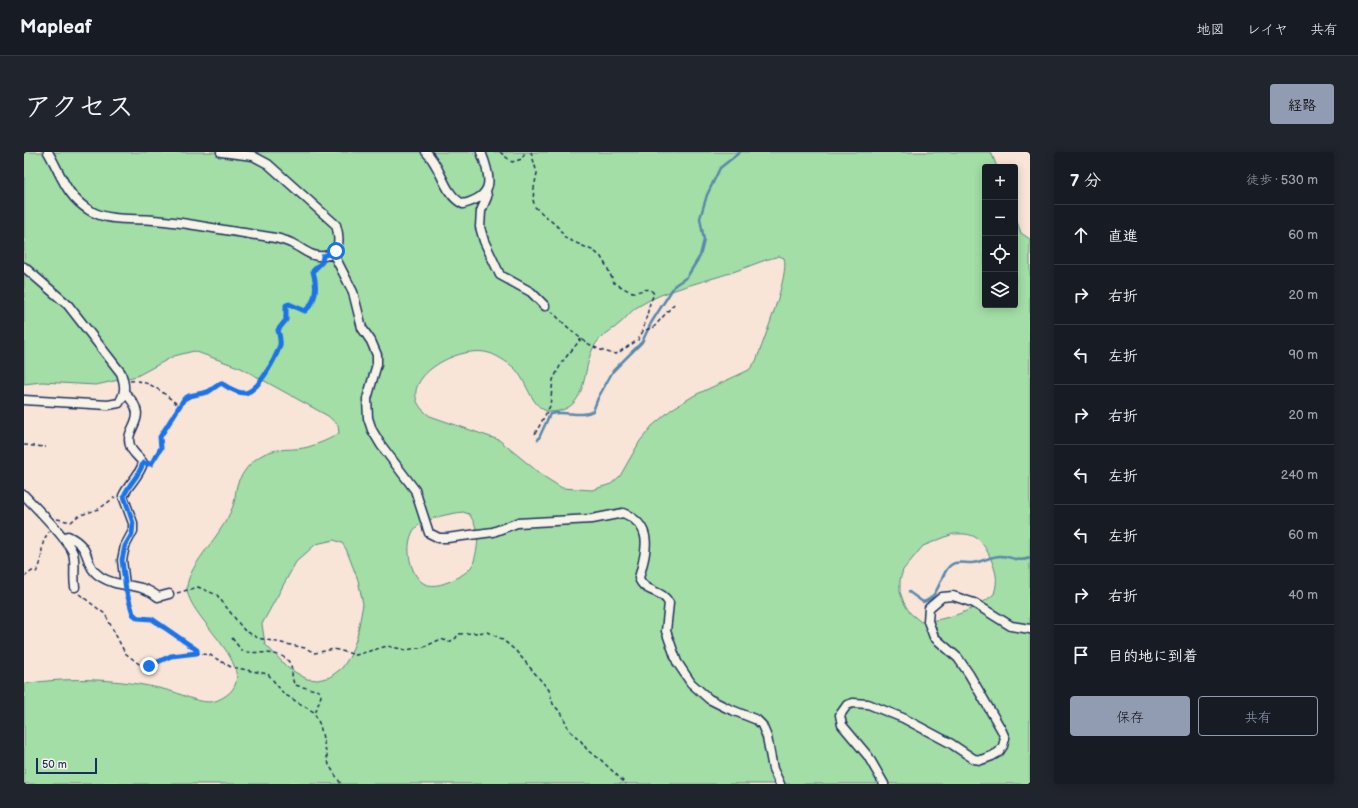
<!DOCTYPE html>
<html lang="ja">
<head>
<meta charset="utf-8">
<style>
  :root { --surface:#171b24; --page:#20242c; --text:#f1f3f6; --muted:#9ea1a6; --line:#363941; --accent:#919bb2 }
  body { margin:0; font-family:"Balsamiq Sans","Klee One",sans-serif; background:var(--page); color:var(--text) }
  .controls { position:absolute; right:12px; top:12px; display:grid; overflow:hidden; border-radius:4px; box-shadow:0 2px 10px #0003 }
  .controls button { width:36px; height:36px; display:grid; place-items:center; padding:0; border:0; border-bottom:1px solid var(--line); background:var(--surface); color:var(--text); font:20px sans-serif }
  .scale { position:absolute; left:12px; bottom:10px; width:61px; box-sizing:border-box; padding-left:4px; border:2px solid #1b2f5e; border-top:0; font-size:11px; line-height:14px; white-space:nowrap; color:#1b2f5e; -webkit-text-stroke:3px #f7f3e8; paint-order:stroke }
  .stop { position:absolute; width:12px; height:12px; margin:-9px; border:3px solid #1a73e8; border-radius:50%; background:#fff }
  .stop.end { background:#1a73e8; border-color:#fff; box-shadow:0 1px 4px #0008 }
  .list { margin:0; padding:0; list-style:none }
  h2 { display:flex; justify-content:space-between; align-items:center; height:52px; margin:0; padding:0 16px; font-size:17px }
  h2 small { font-size:13px; font-weight:400; color:var(--muted) }
  .list li { display:grid; grid-template-columns:26px 1fr auto; gap:12px; align-items:center; box-sizing:border-box; height:60px; padding:0 16px; border-top:1px solid var(--line) }
  .list b { display:block; font-size:15px; white-space:nowrap }
  .list em { font-size:13px; font-style:normal; color:var(--muted) }
  .actions { display:flex; gap:8px; padding:12px 16px }
  .actions a { flex:1; padding:9px 0; border:1px solid var(--accent); border-radius:4px; text-align:center; font-size:14px; color:var(--accent) }
  .actions .main { background:var(--accent); color:#111 }
  .icon { flex:none; width:22px; height:22px; fill:none; stroke:currentColor; stroke-width:2; stroke-linecap:round; stroke-linejoin:round }
  .map { position:relative; flex:none; width:1006px; height:632px; overflow:hidden; border-radius:4px }
  header { display:flex; align-items:center; gap:24px; box-sizing:border-box; height:56px; padding:0 20px; background:var(--surface); border-bottom:1px solid var(--line) }
  header strong { font-size:19px }
  nav { display:flex; gap:22px; margin-inline-start:auto; font-size:14px }
  .intro { display:flex; align-items:center; justify-content:space-between; box-sizing:border-box; height:96px; padding:0 24px }
  h1 { margin:0; font-size:28px }
  .button { padding:10px 18px; border-radius:4px; background:var(--accent); color:#111; font-size:14px; font-weight:700 }
  main { display:flex; gap:24px; padding:0 24px }
  aside { flex:1; background:var(--surface); border-radius:4px; box-shadow:0 2px 10px #0003 }
  .map>svg:first-child { display:block }
</style>
</head>
<body>
<header>
<strong>Mapleaf</strong>
<nav><a>地図</a><a>レイヤ</a><a>共有</a></nav>
</header>
<div class="intro"><h1>アクセス</h1><a class="button">経路</a></div>
<main>
<div class="map">
<svg width="1006" height="632" viewBox="0 0 1006 632">
  <rect width="100%" height="100%" fill="#f8e5d7"/>
  <filter id="ink" filterUnits="userSpaceOnUse"><feTurbulence type="fractalNoise" baseFrequency=".025" numOctaves="2"/><feDisplacementMap in="SourceGraphic" scale="8" xChannelSelector="R" yChannelSelector="G"/><feConvolveMatrix kernelMatrix="1 2 1 2 8 2 1 2 1" color-interpolation-filters="sRGB"/></filter>
  <g filter="url(#ink)">
    <path fill="#a2dea5" stroke="#5e8682" fill-rule="evenodd" d="M 0,0 L 967,0 L 973,15 L 961,15 L 961,153 L 991,153 L 991,64 L 997,81 L 1006,87 L 1006,632 L 0,632 L 0,532 C 46,524 106,527 150,540 C 162,544 181,554 194,548 C 250,523 161,466 163,435 C 164,417 187,393 196,378 C 201,371 206,362 209,354 C 212,346 211,335 215,328 C 222,316 228,308 240,302 C 254,295 270,299 284,295 C 294,292 307,287 315,281 L 314,273 L 304,264 L 217,216 L 170,199 L 150,204 L 113,224 L 72,233 L 18,230 L 0,232 ZM 755,104 L 760,106 C 766,122 739,190 732,209 L 725,218 L 671,243 L 648,257 L 628,274 L 616,289 L 596,324 L 587,332 L 568,338 L 538,336 L 519,324 L 475,288 L 406,264 C 362,234 431,191 465,201 C 472,203 483,210 489,215 C 505,228 507,266 535,259 C 570,251 554,204 578,185 C 583,180 590,177 595,172 C 602,167 607,158 615,154 C 640,138 680,130 709,120 C 724,115 739,108 755,104 ZM 439,360 L 445,362 C 456,378 455,391 450,409 C 448,418 438,423 431,427 C 422,431 411,436 401,432 C 384,424 378,384 395,373 C 408,365 424,362 439,360 ZM 929,382 C 936,382 944,381 951,385 C 961,390 970,412 972,423 C 973,429 972,435 970,442 C 951,459 922,468 897,470 L 886,461 L 880,451 L 876,440 L 876,428 L 879,418 L 899,394 ZM 310,388 L 318,391 L 322,397 L 334,428 L 339,452 L 333,485 L 326,504 L 318,516 L 306,525 L 294,528 L 283,527 L 264,516 L 241,492 L 238,472 L 272,410 L 292,392 Z"/>
    <g fill="none" stroke-linecap="round" stroke-linejoin="round">
      <path stroke="#5888ad" stroke-width="2.5" d="M 514,288 L 526,262 C 541,258 557,266 569,259 L 574,246 L 589,219 L 618,190 L 627,171 L 651,133 L 663,125 L 676,104 L 680,88 L 676,66 L 683,43 L 696,16 L 716,0
        M 885,440 L 899,450 C 918,445 916,415 931,411 C 936,410 942,411 947,411 C 957,411 966,404 976,404 C 989,404 992,411 1006,406"/>
      <g stroke="#1b2f5e" stroke-width="11">
        <path id="minor" d="M 24,0 C 37,22 42,44 65,58 C 85,70 108,66 130,68 C 160,70 190,77 220,81 C 235,84 253,84 267,91 C 278,96 287,106 300,104 C 317,102 316,86 312,73 L 244,12 L 229,4 L 197,0
          M 402,0 C 418,15 419,42 439,52 C 472,44 467,25 457,0
          M 462,39 L 463,45 L 457,59 L 456,75 L 460,89 L 476,123 L 507,140 L 521,154
          M 309,101 L 329,140 L 338,176 L 347,189 L 353,203 L 353,212 L 343,247 L 344,266 L 348,278 L 357,293 L 391,338 L 405,381 L 415,386 L 423,386 L 469,380 L 493,371 L 568,367 L 599,361 C 631,374 622,400 615,426 C 620,441 638,437 645,451 L 642,479 L 653,510 L 667,531 L 685,547 L 703,556 L 733,568 L 738,573 L 743,585 L 749,617 L 756,632
          M 0,115 L 44,153 L 97,221 C 101,233 102,240 95,251 L 84,253 L 0,248
          M 100,240 C 130,268 97,275 107,296 C 109,301 116,306 119,311 C 115,325 105,331 99,344 L 109,371 L 109,379 L 101,394 L 98,408 L 101,433
          M 0,343 C 11,355 44,387 49,401 C 52,412 49,423 51,435
          M 39,386 L 44,384 C 71,397 57,412 77,425 C 96,437 115,429 134,445 L 145,442
          M 860,632 L 844,604 L 818,573 L 816,563 L 823,553 L 829,551 L 844,552 L 879,566 L 926,591 L 950,607 L 957,608 L 968,604 L 975,600 L 979,594 L 981,586 L 977,577 L 945,522 L 934,506 L 910,485 L 904,469 L 905,456 L 918,445 L 929,444 L 950,451 L 987,474 L 1006,477"/>
      </g>
      <path stroke="#1b2f5e" stroke-width="1.5" stroke-dasharray="4 3" stroke-linecap="butt" d="M 476,0 L 488,10 L 498,7 L 501,0
        M 507,0 L 513,21 L 510,36 L 509,48 L 511,55 L 535,76 L 541,86 L 570,99 L 577,105 L 583,115 L 590,131 C 596,133 604,140 610,140 C 619,140 625,133 630,142 L 626,151 L 619,179
        M 527,159 C 547,178 564,198 592,202 L 614,188 L 619,179 L 630,175 L 651,151
        M 106,229 C 125,227 141,242 155,254
        M 511,282 L 526,254 L 529,228 L 538,210 L 557,187
        M 0,293 L 22,295
        M 127,312 L 137,296 L 136,285 L 160,247 L 189,237 L 197,231 C 204,235 212,241 220,241 C 234,241 252,205 256,193 C 257,188 255,182 254,177 L 261,168 L 262,153 L 265,152 L 281,159 C 293,149 293,133 289,119 L 295,113
        M 33,367 L 47,370 L 54,364 L 75,357 L 91,345
        M 0,425 L 8,419 L 12,420 C 22,407 13,394 25,380
        M 103,441 L 111,464 L 128,467 L 173,498 L 173,501
        M 153,441 L 174,435 L 193,443 L 220,478 L 234,486 L 281,496 L 291,501 L 310,497 L 332,503 L 363,494 L 382,498 L 400,495 L 417,487 L 425,490 L 432,486 L 434,482 L 463,480 L 478,487 L 492,499 L 525,538 L 529,552 L 538,562 L 545,578 L 557,589 L 564,599 L 577,608 L 602,632
        M 55,442 L 81,462 L 101,501 L 119,515 L 147,504 L 173,501 L 186,503 L 207,515 L 244,522 L 260,542 L 290,560 L 296,573 L 305,613 L 317,632
        M 208,486 L 218,499 C 232,503 261,496 267,514 C 269,521 267,527 271,533 L 295,539 L 297,544 L 291,562"/>
      <use href="#minor" stroke="#f7f3e8" stroke-width="8"/>
    </g>
  </g>
  <g fill="none" stroke-linecap="round" stroke-linejoin="round" filter="url(#ink)">
    <path stroke="#1a73e8" stroke-width="5" d="M 125,514 L 147,504 L 173,501 L 173,498 L 128,467 L 114,466 L 109,462 L 102,438 L 98,408 L 101,394 L 108,382 L 109,371 L 100,344 C 105,331 115,325 119,311 L 127,312 L 137,296 L 136,285 L 160,247 L 165,244 L 184,240 L 197,231 C 203,235 212,241 220,241 C 234,241 252,205 256,193 C 257,188 255,182 254,178 L 262,168 L 262,153 L 265,152 L 281,159 C 293,149 293,133 289,119 L 298,110 L 299,104 L 312,99"/>
  </g>
</svg>
<div class="controls">
<button>+</button>
<button>−</button>
<button><svg class="icon" aria-label="locate" viewBox="0 0 24 24"><circle cx="12" cy="12" r="6"/><path d="M12 2v4M12 18v4M2 12h4M18 12h4"/></svg></button>
<button><svg class="icon" aria-label="layers" viewBox="0 0 24 24"><path d="M12 4l9 5-9 5-9-5zM3 14l9 5 9-5"/></svg></button>
</div>
<div class="scale">50 m</div>
<div class="stop" style="left:312px;top:99px"></div>
<div class="stop end" style="left:125px;top:514px"></div>
</div>
<aside>
<h2>7 分<small>徒歩 · 530 m</small></h2>
<ul class="list">
<li><svg class="icon" aria-label="ahead" viewBox="0 0 24 24"><path d="M12 20V5M6 11l6-6 6 6"/></svg><div><b>直進</b></div><em>60 m</em></li>
<li><svg class="icon" aria-label="right" viewBox="0 0 24 24"><path d="M7 20v-9h11M14 6l5 5-5 5"/></svg><div><b>右折</b></div><em>20 m</em></li>
<li><svg class="icon" aria-label="left" viewBox="0 0 24 24"><path d="M17 20v-9H6M10 6l-5 5 5 5"/></svg><div><b>左折</b></div><em>90 m</em></li>
<li><svg class="icon" aria-label="right" viewBox="0 0 24 24"><path d="M7 20v-9h11M14 6l5 5-5 5"/></svg><div><b>右折</b></div><em>20 m</em></li>
<li><svg class="icon" aria-label="left" viewBox="0 0 24 24"><path d="M17 20v-9H6M10 6l-5 5 5 5"/></svg><div><b>左折</b></div><em>240 m</em></li>
<li><svg class="icon" aria-label="left" viewBox="0 0 24 24"><path d="M17 20v-9H6M10 6l-5 5 5 5"/></svg><div><b>左折</b></div><em>60 m</em></li>
<li><svg class="icon" aria-label="right" viewBox="0 0 24 24"><path d="M7 20v-9h11M14 6l5 5-5 5"/></svg><div><b>右折</b></div><em>40 m</em></li>
<li><svg class="icon" aria-label="arrive" viewBox="0 0 24 24"><path d="M6 21V4h12l-3 4 3 4H6"/></svg><div><b>目的地に到着</b></div></li>
</ul>
<div class="actions"><a class="main">保存</a><a>共有</a></div>
</aside>
</main>
</body>
</html>
